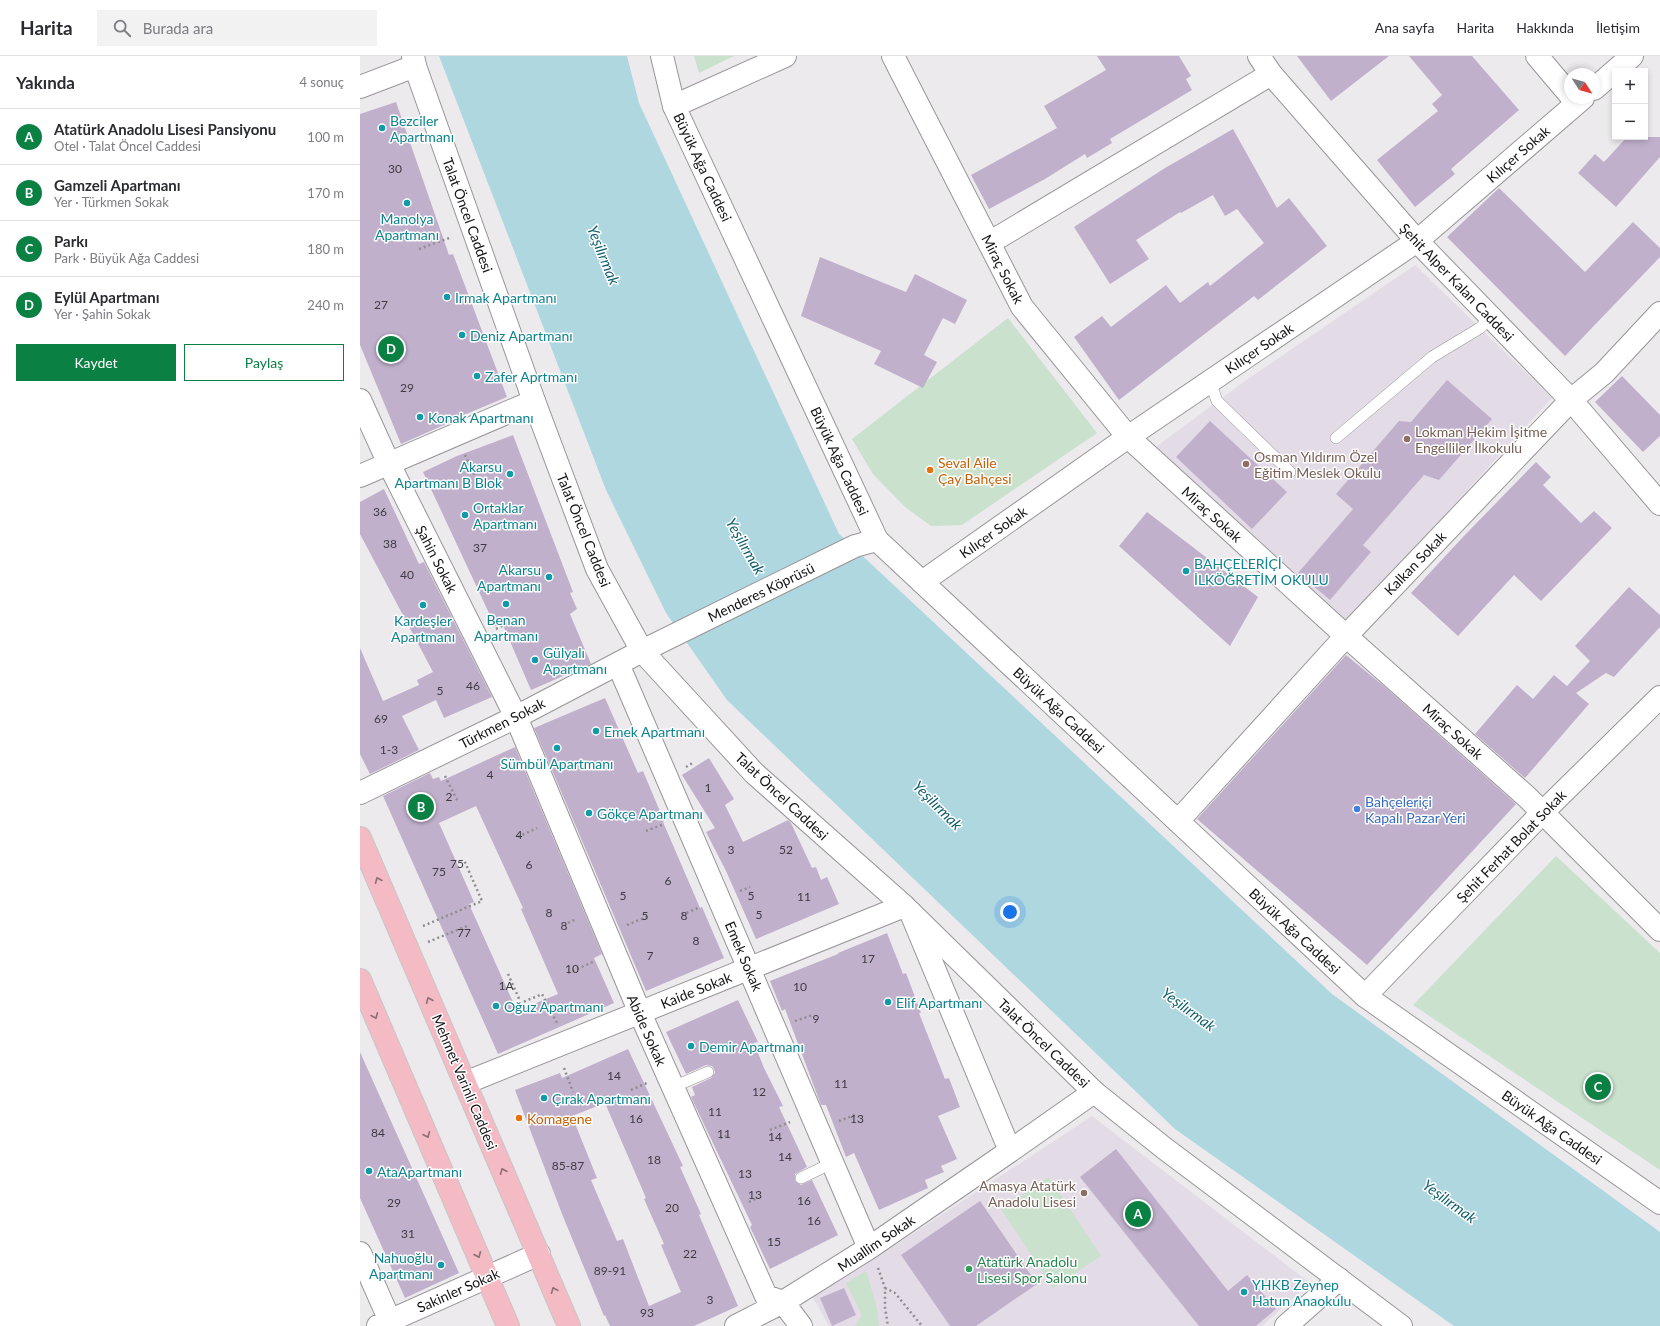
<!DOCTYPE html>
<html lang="tr">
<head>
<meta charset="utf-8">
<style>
  :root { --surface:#fff; --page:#f2f2f3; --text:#2b2b33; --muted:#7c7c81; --line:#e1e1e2; --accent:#0b8043 }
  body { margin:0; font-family:Lato,sans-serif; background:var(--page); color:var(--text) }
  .controls { position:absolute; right:12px; top:12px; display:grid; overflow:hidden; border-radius:0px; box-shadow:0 2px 6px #0003 }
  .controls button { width:36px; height:36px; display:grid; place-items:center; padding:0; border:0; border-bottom:1px solid var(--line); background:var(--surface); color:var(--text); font:20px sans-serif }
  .compass { position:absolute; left:1204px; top:12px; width:36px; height:36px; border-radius:50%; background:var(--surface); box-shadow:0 2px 6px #0003; rotate:126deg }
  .you { position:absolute; left:650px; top:856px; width:14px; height:14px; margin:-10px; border:3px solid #fff; border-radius:50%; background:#1a73e8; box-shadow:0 0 0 6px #1a73e833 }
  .badge { display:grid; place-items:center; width:26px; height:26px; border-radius:50%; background:var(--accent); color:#fff; font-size:13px; font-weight:700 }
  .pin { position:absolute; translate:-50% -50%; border:2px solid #fff; box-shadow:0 1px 4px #0006 }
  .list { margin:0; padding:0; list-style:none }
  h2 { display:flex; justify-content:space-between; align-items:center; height:52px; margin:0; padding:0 16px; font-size:17px }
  h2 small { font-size:13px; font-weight:400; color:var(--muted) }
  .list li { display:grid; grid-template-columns:26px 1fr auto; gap:12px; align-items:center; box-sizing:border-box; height:56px; padding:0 16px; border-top:1px solid var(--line) }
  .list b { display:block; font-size:15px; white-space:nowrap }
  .list p { margin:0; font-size:13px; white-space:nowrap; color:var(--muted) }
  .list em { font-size:13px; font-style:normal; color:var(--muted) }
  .actions { display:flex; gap:8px; padding:12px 16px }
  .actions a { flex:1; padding:9px 0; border:1px solid var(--accent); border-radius:0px; text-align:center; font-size:14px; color:var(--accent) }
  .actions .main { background:var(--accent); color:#fff }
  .icon { flex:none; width:22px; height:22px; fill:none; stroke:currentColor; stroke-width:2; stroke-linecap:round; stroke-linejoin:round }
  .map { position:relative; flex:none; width:1300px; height:1270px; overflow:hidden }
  header { display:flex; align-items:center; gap:24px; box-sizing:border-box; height:56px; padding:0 20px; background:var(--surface); border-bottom:1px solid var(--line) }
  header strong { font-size:19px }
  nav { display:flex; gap:22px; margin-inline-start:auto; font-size:14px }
  .search { width:280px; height:36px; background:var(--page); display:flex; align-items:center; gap:10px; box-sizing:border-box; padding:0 14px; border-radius:0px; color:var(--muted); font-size:15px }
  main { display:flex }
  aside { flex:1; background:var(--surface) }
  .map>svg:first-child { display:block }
</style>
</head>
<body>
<header>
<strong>Harita</strong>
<div class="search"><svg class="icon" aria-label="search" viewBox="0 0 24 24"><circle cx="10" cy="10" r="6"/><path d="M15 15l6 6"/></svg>Burada ara</div>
<nav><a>Ana sayfa</a><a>Harita</a><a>Hakkında</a><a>İletişim</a></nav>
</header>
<main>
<aside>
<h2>Yakında<small>4 sonuç</small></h2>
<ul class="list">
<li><span class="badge">A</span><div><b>Atatürk Anadolu Lisesi Pansiyonu</b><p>Otel · Talat Öncel Caddesi</p></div><em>100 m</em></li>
<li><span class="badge">B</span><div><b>Gamzeli Apartmanı</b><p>Yer · Türkmen Sokak</p></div><em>170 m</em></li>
<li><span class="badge">C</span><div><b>Parkı</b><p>Park · Büyük Ağa Caddesi</p></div><em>180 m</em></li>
<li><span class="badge">D</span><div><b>Eylül Apartmanı</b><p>Yer · Şahin Sokak</p></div><em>240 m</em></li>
</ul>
<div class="actions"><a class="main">Kaydet</a><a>Paylaş</a></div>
</aside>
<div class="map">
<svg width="1300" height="1270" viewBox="0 0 1300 1270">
  <rect width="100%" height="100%" fill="#edeaee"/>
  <path fill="#e3dbe5" d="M 1055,209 L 1192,342 L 986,566 L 793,393 L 885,325 Z
    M 732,1060 L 950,1227 L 902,1270 L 469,1270 L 452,1240 L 499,1213 Z"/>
  <path fill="#cae1ce" d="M 334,0 L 374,0 L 339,17 Z
    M 648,262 L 737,377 L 602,469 L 571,470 L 545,451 L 513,418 L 492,383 Z
    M 1196,800 L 1300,897 L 1300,1114 L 1053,949 Z
    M 689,1121 L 741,1200 L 693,1232 L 641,1153 Z
    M 506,1215 L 517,1252 L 519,1270 L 495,1270 L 502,1259 L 486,1227 Z"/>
  <path fill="#afd7df" d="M 79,0 L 267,0 L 279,47 L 479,478 L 972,938 L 1300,1176 L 1300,1270 L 1094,1270 L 815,1073 L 367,644 L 306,557 L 246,434 Z"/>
  <path fill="#c1b0cc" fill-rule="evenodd" d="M 737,0 L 819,0 L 831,20 L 826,23 L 832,34 L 750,83 L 752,87 L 727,102 L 725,98 L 685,123 L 629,153 L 611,119 L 697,72 L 684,50 L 746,14 Z
    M 937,0 L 1029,0 L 971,45 Z
    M 1049,0 L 1112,0 L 1159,54 L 1091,113 L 1095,118 L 1055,151 L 1017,104 L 1078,55 L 1072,48 L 1082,39 Z
    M 36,46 L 89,199 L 93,198 L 147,341 L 92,364 L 93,365 L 41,388 L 0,289 L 0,58 Z
    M 873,73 L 917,152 L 929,142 L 967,190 L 898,244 L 894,240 L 759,344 L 714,281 L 742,260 L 751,271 L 806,229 L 820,247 L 848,226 L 850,230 L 904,187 L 877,153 L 865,160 L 853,139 L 821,157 L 820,156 L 776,184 L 789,203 L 750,228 L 714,171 L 805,112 Z
    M 1267,81 L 1300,81 L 1300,101 L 1256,151 L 1218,117 L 1235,98 L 1244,106 Z
    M 1139,132 L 1225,216 L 1273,166 L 1300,192 L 1300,201 L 1205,300 L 1087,181 Z
    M 460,201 L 546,236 L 555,218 L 607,244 L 595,268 L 583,262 L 564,299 L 577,306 L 563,332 L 514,308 L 521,295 L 441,260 Z
    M 1262,320 L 1300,359 L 1300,380 L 1283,396 L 1235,346 Z
    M 1087,324 L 1132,363 L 1079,424 L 1064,419 L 1003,489 L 1011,496 L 970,544 L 938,517 L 993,453 L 976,438 L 1039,365 L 1051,366 Z
    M 850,365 L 927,436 L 892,473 L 816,401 Z
    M 153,379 L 213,536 L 210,537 L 217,553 L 210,558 L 231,608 L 171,634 L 142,567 L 135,570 L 63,416 L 97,400 Z
    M 1176,406 L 1191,421 L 1183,429 L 1221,467 L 1234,455 L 1252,472 L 1181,545 L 1154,519 L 1098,580 L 1051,537 L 1103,481 Z
    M 24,433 L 59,508 L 64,506 L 132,641 L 84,662 L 76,644 L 42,660 L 59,694 L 10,718 L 0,698 L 0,592 L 23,645 L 59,629 L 57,624 L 73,616 L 0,478 L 0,446 Z
    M 787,456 L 898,541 L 870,590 L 759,490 Z
    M 1269,531 L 1300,559 L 1300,571 L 1254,621 L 1246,617 L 1216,637 L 1229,648 L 1165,722 L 1115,678 L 1157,629 L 1173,643 L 1194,619 L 1207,630 L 1230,605 L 1215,590 Z
    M 986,599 L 1025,631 L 1156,748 L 1007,909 L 837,763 Z
    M 245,642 L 278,717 L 283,715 L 304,765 L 303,766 L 340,852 L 342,851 L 364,902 L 286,935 L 174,672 Z
    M 155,691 L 242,898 L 234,902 L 254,947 L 138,998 L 23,740 L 70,717 L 73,723 L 79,721 L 81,725 ZM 116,750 L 163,852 L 161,853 L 198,938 L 157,955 L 109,848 L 114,846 L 79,767 Z
    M 349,702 L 374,743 L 365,749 L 383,786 L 428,764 L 431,767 L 452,812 L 456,811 L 461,824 L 467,821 L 479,848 L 396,883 L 366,815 L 346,776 L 355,772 L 322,719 Z
    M 527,877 L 543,918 L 546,917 L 561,957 L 559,957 L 585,1023 L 589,1022 L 600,1051 L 578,1060 L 597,1103 L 581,1110 L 584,1116 L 565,1124 L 568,1132 L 519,1154 L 494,1097 L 486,1101 L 466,1049 L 461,1049 L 425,953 L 422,955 L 410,925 L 478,898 L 478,897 Z
    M 378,944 L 398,986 L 394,987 L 404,1012 L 423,1050 L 419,1051 L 447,1111 L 435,1118 L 435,1125 L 441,1129 L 452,1124 L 478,1179 L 410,1213 L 390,1171 L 392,1169 L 331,1041 L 335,1039 L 332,1031 L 351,1022 L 355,1017 L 354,1013 L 352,1010 L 346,1009 L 326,1018 L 306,976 Z
    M 268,993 L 323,1110 L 320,1111 L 341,1158 L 339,1159 L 378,1250 L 334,1270 L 250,1270 L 245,1259 L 244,1260 L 202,1158 L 155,1034 L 200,1017 L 202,1022 ZM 245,1047 L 286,1142 L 284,1143 L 304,1188 L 301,1189 L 321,1236 L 289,1250 L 263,1183 L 257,1185 L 231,1124 L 237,1122 L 212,1060 Z
    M 0,996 L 99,1217 L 45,1242 L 0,1142 Z
    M 756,1093 L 868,1235 L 887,1219 L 916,1253 L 896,1270 L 839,1270 L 720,1121 Z
    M 620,1145 L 677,1228 L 616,1270 L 590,1270 L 541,1199 Z
    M 484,1232 L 496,1259 L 472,1270 L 460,1242 Z"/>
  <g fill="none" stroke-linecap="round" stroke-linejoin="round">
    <g stroke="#989598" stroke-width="12">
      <path id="lane" d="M 850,325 L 857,345 L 930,416
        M 976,382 L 1072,301 L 1120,272 L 1131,261
        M 313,1031 L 348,1016
        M 441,1122 L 472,1107"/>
    </g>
    <g stroke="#989598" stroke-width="24">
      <path id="street" d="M 533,0 L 662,251 L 768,381 L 986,580 L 1167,741 L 1300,874
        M 1177,0 L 1210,39
        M 0,31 L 55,10
        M 1234,33 L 1272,0
        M 314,50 L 425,0
        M 629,187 L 911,18
        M 0,344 L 29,408 L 156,661 L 280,957 L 406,1240 L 423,1246 L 441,1270
        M 0,420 L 174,345
        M 562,526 L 768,381 L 1057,185 L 1223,42
        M 258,608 L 509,1192
        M 0,737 L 156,661 L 282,595
        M 818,765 L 986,580 L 1211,344 L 1244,317 L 1300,257
        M 1005,940 L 1183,756 L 1300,641
        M 105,1027 L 544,850
        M 650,1095 L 734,1036
        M 0,1197 L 30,1265
        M 18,1270 L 179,1198
        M 376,1270 L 423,1246 L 509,1192 L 650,1095 L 551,857
        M 926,1270 L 979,1223"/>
    </g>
    <g stroke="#989598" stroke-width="24">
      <path id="secondary" d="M 53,0 L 55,10 L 174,345 L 237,513 L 282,595 L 394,717 L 544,850 L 734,1036 L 804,1092 L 1041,1270
        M 302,0 L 314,50 L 517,484 L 1005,940 L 1300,1147
        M 899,0 L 911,18 L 1057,185 L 1211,344 L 1300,448
        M 282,595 L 495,490 L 517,484"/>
    </g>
    <g stroke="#c6c6c7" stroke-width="24">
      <path id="primary" d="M 0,782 L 209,1270
        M 0,924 L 148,1270"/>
    </g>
    <path stroke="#908e91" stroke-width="2.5" stroke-dasharray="2 3" stroke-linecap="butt" d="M 59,193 L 92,181
      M 105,399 L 117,424
      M 136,573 L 157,563
      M 326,711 L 334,706
      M 85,720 L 98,746
      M 286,775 L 304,768
      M 158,781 L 177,772
      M 380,835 L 390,831
      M 322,859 L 338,852
      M 208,867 L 216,863
      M 267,869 L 289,860
      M 63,870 L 122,845 L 104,804
      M 68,886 L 107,870
      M 208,917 L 235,905
      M 148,918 L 161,947 L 182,938 L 197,967
      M 435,965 L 453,959
      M 204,1012 L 213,1036
      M 271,1034 L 287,1027
      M 479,1065 L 495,1059
      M 410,1074 L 430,1066
      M 360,1082 L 369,1079
      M 389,1146 L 397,1142
      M 518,1212 L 525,1232 L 525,1252 L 528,1270
      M 525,1232 L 535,1237 L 562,1270"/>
    <use href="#lane" stroke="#fff" stroke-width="11"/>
    <use href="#street" stroke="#fff" stroke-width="22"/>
    <use href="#secondary" stroke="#fff" stroke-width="22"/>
    <use href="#primary" stroke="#f5bbc4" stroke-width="22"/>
  </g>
  <defs><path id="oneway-chevron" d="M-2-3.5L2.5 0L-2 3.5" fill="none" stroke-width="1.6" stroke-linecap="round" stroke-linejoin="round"/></defs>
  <g stroke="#8f6f75">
    <use href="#oneway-chevron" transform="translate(18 824) rotate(-113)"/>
    <use href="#oneway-chevron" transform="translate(69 944) rotate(-113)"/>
    <use href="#oneway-chevron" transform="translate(15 960) rotate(67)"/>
    <use href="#oneway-chevron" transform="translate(67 1079) rotate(67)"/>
    <use href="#oneway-chevron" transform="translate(143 1115) rotate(-113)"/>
    <use href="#oneway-chevron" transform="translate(118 1199) rotate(67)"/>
    <use href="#oneway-chevron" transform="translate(194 1234) rotate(-113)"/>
  </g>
  <g fill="#0f9aa8" stroke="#fff" stroke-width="1.5">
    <circle cx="22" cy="72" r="4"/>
    <circle cx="47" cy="147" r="4"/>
    <circle cx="87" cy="241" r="4"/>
    <circle cx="102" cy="279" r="4"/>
    <circle cx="117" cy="320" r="4"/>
    <circle cx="60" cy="361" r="4"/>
    <circle cx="150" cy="418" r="4"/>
    <circle cx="105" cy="459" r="4"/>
    <circle cx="826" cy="515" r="4"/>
    <circle cx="189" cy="521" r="4"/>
    <circle cx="146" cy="548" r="4"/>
    <circle cx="63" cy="549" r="4"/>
    <circle cx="175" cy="604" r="4"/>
    <circle cx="236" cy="675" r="4"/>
    <circle cx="197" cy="692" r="4"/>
    <circle cx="229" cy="757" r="4"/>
    <circle cx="528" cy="946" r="4"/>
    <circle cx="136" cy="950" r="4"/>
    <circle cx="331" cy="990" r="4"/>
    <circle cx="184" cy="1042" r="4"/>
    <circle cx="9" cy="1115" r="4"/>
    <circle cx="81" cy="1209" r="4"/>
    <circle cx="884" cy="1236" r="4"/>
  </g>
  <g fill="#8d6e63" stroke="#fff" stroke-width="1.5">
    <circle cx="1047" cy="383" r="4"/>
    <circle cx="886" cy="408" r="4"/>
    <circle cx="724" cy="1137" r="4"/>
  </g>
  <g fill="#e8710a" stroke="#fff" stroke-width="1.5">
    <circle cx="570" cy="414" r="4"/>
    <circle cx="159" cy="1062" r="4"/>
  </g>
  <circle fill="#3f7fe0" stroke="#fff" stroke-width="1.5" cx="997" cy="753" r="4"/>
  <circle fill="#2e9e5b" stroke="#fff" stroke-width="1.5" cx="609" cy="1213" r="4"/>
  <g text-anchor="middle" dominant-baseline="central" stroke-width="3" stroke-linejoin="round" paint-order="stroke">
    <g font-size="12" fill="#3e3a42">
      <text x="35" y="112">30</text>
      <text x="21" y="248">27</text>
      <text x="47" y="331">29</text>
      <text x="20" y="455">36</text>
      <text x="30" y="487">38</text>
      <text x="120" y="491">37</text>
      <text x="47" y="518">40</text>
      <text x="113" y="629">46</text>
      <text x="80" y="634">5</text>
      <text x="21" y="662">69</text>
      <text x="29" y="693">1-3</text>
      <text x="130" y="718">4</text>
      <text x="348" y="731">1</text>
      <text x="89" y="740">2</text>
      <text x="159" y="778">4</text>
      <text x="371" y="793">3</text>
      <text x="426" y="793">52</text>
      <text x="97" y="807">75</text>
      <text x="169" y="808">6</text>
      <text x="79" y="815">75</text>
      <text x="308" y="824">6</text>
      <text x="263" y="839">5</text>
      <text x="391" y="839">5</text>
      <text x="444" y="840">11</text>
      <text x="189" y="856">8</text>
      <text x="399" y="858">5</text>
      <text x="285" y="859">5</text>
      <text x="324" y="859">8</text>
      <text x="204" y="869">8</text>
      <text x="104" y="876">77</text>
      <text x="336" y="884">8</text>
      <text x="290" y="899">7</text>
      <text x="508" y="902">17</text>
      <text x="212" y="912">10</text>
      <text x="146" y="929">1A</text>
      <text x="440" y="930">10</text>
      <text x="456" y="962">9</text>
      <text x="254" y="1019">14</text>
      <text x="481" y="1027">11</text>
      <text x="399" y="1035">12</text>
      <text x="355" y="1055">11</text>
      <text x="276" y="1062">16</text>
      <text x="497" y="1062">13</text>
      <text x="18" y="1076">84</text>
      <text x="364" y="1077">11</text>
      <text x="415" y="1080">14</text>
      <text x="425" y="1100">14</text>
      <text x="294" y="1103">18</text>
      <text x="208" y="1109">85-87</text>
      <text x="385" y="1117">13</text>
      <text x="395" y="1138">13</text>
      <text x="444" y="1144">16</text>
      <text x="34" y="1146">29</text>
      <text x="312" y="1151">20</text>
      <text x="454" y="1164">16</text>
      <text x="48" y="1177">31</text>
      <text x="414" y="1185">15</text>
      <text x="330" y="1197">22</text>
      <text x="250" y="1214">89-91</text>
      <text x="350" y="1243">3</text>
      <text x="287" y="1256">93</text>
    </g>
    <g font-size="14" fill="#0d838f" stroke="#fff" text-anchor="start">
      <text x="30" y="64">Bezciler<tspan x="30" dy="16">Apartmanı</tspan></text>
      <text x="47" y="162" text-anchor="middle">Manolya<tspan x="47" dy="16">Apartmanı</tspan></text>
      <text x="95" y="241">Irmak Apartmanı</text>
      <text x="110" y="279">Deniz Apartmanı</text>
      <text x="125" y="320">Zafer Aprtmanı</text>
      <text x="68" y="361">Konak Apartmanı</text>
      <text x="142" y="410" text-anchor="end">Akarsu<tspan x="142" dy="16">Apartmanı B Blok</tspan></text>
      <text x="113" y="451">Ortaklar<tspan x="113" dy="16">Apartmanı</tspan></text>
      <text x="834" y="507">BAHÇELERİÇİ<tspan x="834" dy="16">İLKÖĞRETİM OKULU</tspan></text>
      <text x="181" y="513" text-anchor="end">Akarsu<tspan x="181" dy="16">Apartmanı</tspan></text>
      <text x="146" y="563" text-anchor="middle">Benan<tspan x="146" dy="16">Apartmanı</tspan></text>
      <text x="63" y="564" text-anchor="middle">Kardeşler<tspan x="63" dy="16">Apartmanı</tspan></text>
      <text x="183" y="596">Gülyalı<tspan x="183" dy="16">Apartmanı</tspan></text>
      <text x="244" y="675">Emek Apartmanı</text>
      <text x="197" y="707" text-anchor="middle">Sümbül Apartmanı</text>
      <text x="237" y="757">Gökçe Apartmanı</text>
      <text x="536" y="946">Elif Apartmanı</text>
      <text x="144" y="950">Oğuz Apartmanı</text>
      <text x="339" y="990">Demir Apartmanı</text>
      <text x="192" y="1042">Çırak Apartmanı</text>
      <text x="17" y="1115">AtaApartmanı</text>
      <text x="73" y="1201" text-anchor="end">Nahuoğlu<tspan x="73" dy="16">Apartmanı</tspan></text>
      <text x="892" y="1228">YHKB Zeynep<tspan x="892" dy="16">Hatun Anaokulu</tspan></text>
    </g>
    <g font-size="14" fill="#131214" stroke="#fff">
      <text transform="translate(1158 98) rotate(-41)">Kılıçer Sokak</text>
      <text transform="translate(343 111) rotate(65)">Büyük Ağa Caddesi</text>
      <text transform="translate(108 159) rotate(70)">Talat Öncel Caddesi</text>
      <text transform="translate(643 213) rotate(63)">Miraç Sokak</text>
      <text transform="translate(1097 226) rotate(46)">Şehit Alper Kalan Caddesi</text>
      <text transform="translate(899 292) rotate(-34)">Kılıçer Sokak</text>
      <text transform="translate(480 405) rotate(65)">Büyük Ağa Caddesi</text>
      <text transform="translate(852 458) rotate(42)">Miraç Sokak</text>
      <text transform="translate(224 474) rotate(68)">Talat Öncel Caddesi</text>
      <text transform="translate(633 476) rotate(-35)">Kılıçer Sokak</text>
      <text transform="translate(77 503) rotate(63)">Şahin Sokak</text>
      <text transform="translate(1055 507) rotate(-46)">Kalkan Sokak</text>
      <text transform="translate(401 536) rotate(-26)">Menderes Köprüsü</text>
      <text transform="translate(699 654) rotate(43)">Büyük Ağa Caddesi</text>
      <text transform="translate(142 667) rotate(-27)">Türkmen Sokak</text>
      <text transform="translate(1093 675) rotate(42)">Miraç Sokak</text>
      <text transform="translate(422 740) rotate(43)">Talat Öncel Caddesi</text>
      <text transform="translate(1151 790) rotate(-46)">Şehit Ferhat Bolat Sokak</text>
      <text transform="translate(935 875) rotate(43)">Büyük Ağa Caddesi</text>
      <text transform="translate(384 900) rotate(67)">Emek Sokak</text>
      <text transform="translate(336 934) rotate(-22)">Kaide Sokak</text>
      <text transform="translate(287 974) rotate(66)">Abide Sokak</text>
      <text transform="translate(684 987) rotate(44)">Talat Öncel Caddesi</text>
      <text transform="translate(105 1026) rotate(67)">Mehmet Varinli Caddesi</text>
      <text transform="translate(1192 1071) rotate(35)">Büyük Ağa Caddesi</text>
      <text transform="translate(516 1187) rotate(-34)">Muallim Sokak</text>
      <text transform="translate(98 1234) rotate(-24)">Sakinler Sokak</text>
    </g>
    <g font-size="14" fill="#785e54" stroke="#fff" text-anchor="start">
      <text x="1055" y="375">Lokman Hekim İşitme<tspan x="1055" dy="16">Engelliler İlkokulu</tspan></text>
      <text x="894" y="400">Osman Yıldırım Özel<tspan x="894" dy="16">Eğitim Meslek Okulu</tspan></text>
      <text x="716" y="1129" text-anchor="end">Amasya Atatürk<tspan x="716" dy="16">Anadolu Lisesi</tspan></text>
    </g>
    <g font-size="14" fill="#c56008" stroke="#fff" text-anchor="start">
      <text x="578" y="406">Seval Aile<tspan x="578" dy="16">Çay Bahçesi</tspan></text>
      <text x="167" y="1062">Komagene</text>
    </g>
    <g font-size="14" fill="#366cbe" stroke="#fff" text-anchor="start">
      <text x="1005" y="745">Bahçeleriçi<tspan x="1005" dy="16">Kapalı Pazar Yeri</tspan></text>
    </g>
    <g font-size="14" fill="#27864d" stroke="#fff" text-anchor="start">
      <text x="617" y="1205">Atatürk Anadolu<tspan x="617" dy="16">Lisesi Spor Salonu</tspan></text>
    </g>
    <g font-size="15" font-style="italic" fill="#12606d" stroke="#fff">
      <text transform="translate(244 199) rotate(68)">Yeşilırmak</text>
      <text transform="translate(386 490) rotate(60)">Yeşilırmak</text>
      <text transform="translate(578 749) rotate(45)">Yeşilırmak</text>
      <text transform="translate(829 953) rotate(36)">Yeşilırmak</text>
      <text transform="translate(1090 1145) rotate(36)">Yeşilırmak</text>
    </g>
  </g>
</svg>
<div class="controls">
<button>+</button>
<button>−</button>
</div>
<svg class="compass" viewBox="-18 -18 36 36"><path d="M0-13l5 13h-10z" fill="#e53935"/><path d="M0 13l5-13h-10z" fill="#7c7c81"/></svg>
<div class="you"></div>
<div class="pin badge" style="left:778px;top:1158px">A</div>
<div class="pin badge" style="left:61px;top:751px">B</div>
<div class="pin badge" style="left:1238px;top:1031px">C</div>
<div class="pin badge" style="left:31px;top:293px">D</div>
</div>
</main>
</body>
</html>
